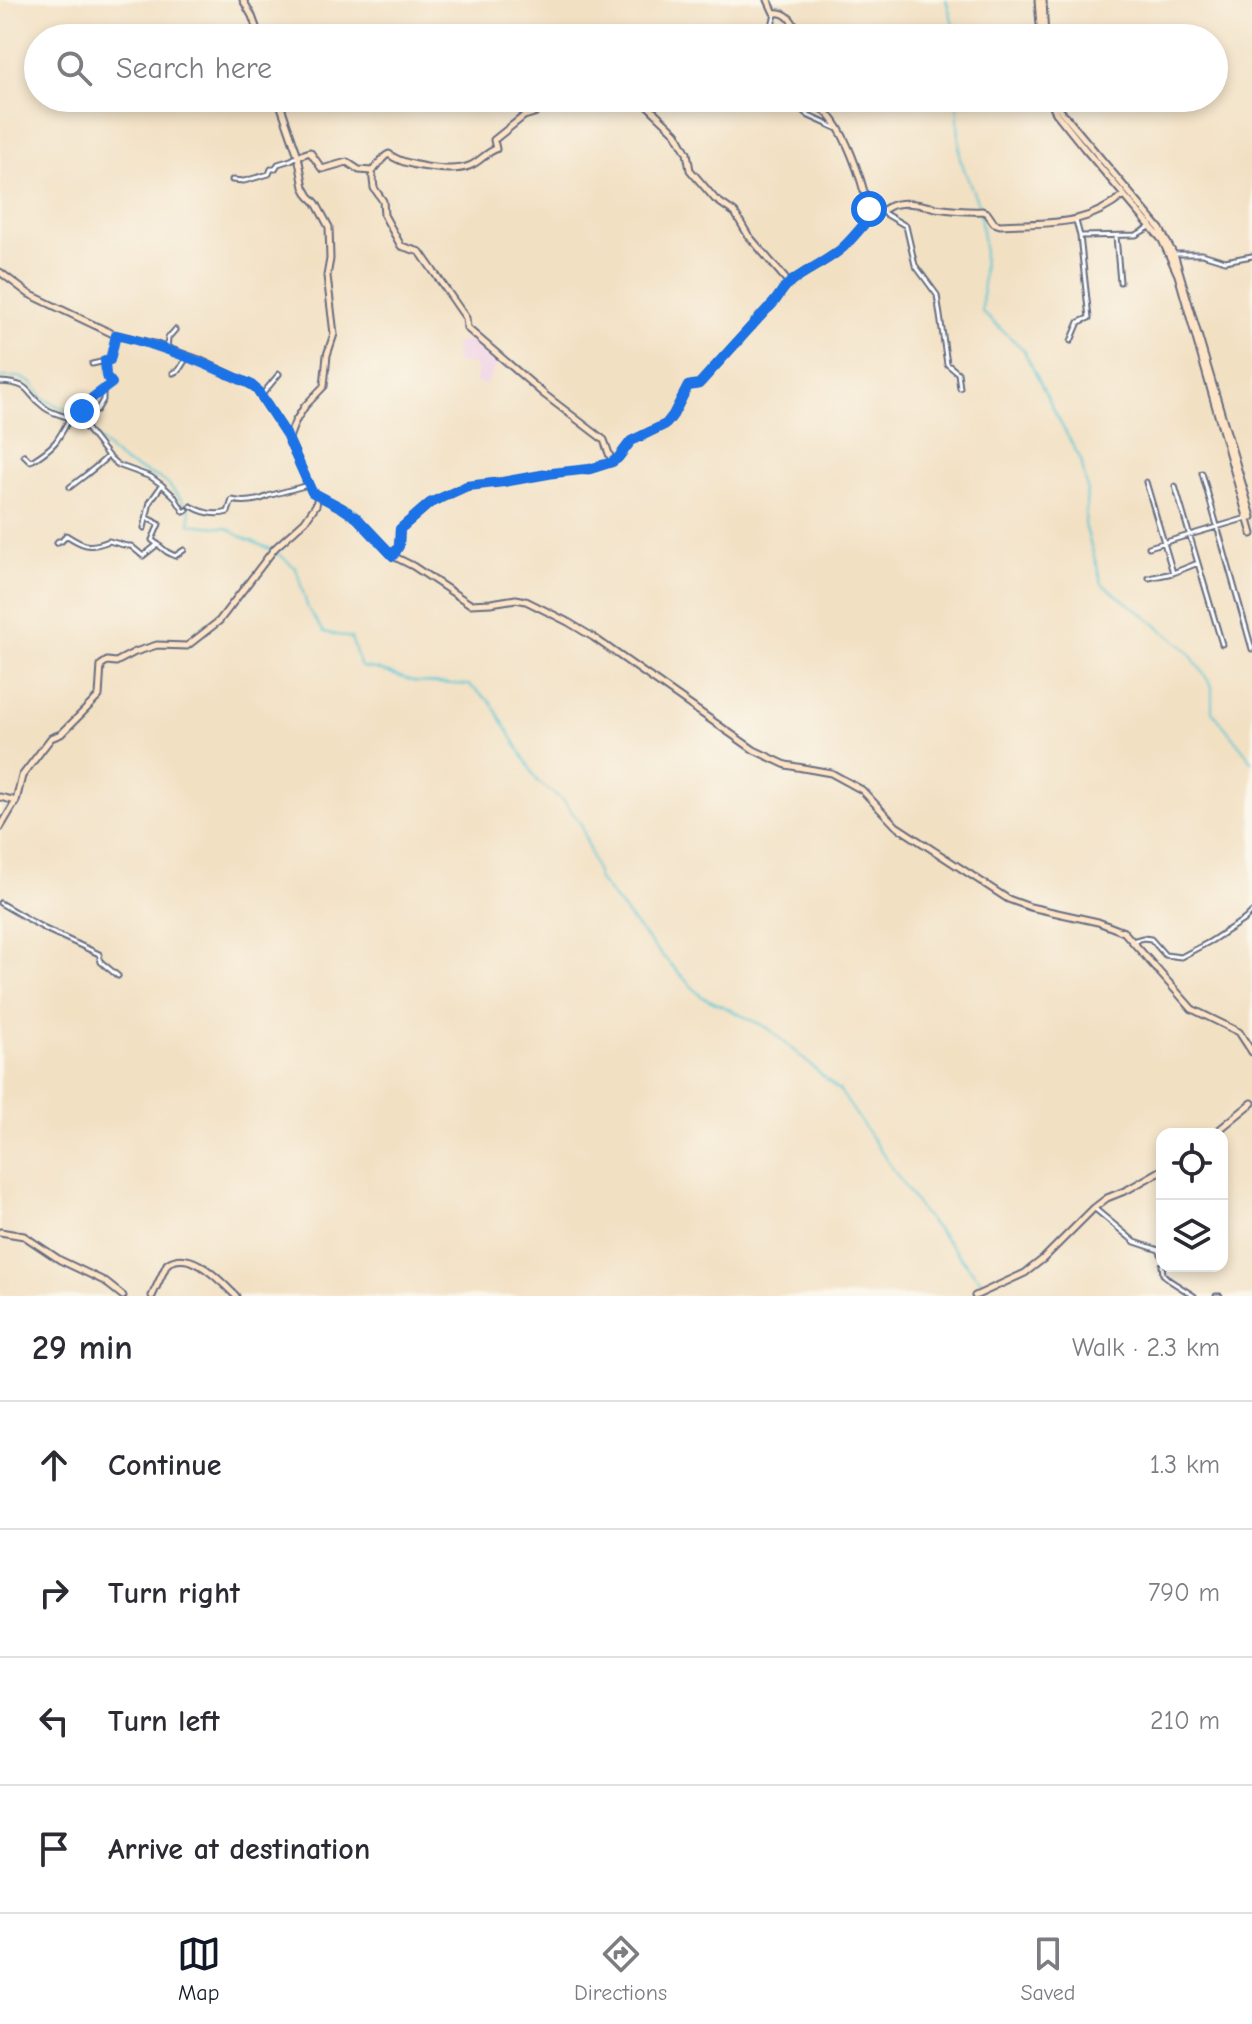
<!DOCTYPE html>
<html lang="en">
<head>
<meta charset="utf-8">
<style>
  :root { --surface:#fff; --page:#f7f7f7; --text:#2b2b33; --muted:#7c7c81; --line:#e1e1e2; --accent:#111827 }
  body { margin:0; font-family:"Comic Neue",sans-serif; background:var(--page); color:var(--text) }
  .controls { position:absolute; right:24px; bottom:24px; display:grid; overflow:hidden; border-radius:16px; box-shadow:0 4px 12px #0003 }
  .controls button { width:72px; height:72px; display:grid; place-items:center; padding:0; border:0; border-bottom:2px solid var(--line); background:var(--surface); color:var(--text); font:40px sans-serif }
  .stop { position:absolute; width:24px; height:24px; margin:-18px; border:6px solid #1a73e8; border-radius:50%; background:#fff }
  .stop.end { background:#1a73e8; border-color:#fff; box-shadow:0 2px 8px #0008 }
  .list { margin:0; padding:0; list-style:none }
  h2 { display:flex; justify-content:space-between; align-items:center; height:104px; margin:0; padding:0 32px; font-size:34px }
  h2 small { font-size:26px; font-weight:400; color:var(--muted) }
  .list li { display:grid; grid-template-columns:52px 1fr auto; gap:24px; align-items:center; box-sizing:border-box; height:128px; padding:0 32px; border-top:2px solid var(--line) }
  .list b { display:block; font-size:30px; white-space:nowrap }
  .list em { font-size:26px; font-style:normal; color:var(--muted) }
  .icon { flex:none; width:44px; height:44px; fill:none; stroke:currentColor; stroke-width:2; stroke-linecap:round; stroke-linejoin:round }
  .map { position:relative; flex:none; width:1252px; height:1296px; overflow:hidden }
  .search { position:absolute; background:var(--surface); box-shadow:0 4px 12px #0003; left:24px; right:24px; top:24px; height:88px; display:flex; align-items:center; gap:20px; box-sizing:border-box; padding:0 28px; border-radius:44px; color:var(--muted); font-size:30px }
  .sheet { height:616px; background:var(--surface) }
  nav { display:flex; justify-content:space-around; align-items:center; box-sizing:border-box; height:112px; border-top:2px solid var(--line); background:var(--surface); font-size:22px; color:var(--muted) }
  nav a { display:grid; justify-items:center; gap:4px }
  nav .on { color:var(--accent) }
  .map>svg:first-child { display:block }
</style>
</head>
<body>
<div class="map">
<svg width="1252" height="1296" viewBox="0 0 1252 1296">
  <rect width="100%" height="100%" fill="#fbf7ec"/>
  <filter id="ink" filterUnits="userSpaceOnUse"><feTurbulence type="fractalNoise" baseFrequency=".0125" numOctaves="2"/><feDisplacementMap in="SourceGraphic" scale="16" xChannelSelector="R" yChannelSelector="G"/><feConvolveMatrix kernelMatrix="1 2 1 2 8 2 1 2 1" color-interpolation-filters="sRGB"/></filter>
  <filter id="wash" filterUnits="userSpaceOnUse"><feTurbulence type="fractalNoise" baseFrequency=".006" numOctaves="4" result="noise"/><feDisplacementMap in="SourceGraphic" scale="32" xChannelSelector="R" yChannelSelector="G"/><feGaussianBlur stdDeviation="1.8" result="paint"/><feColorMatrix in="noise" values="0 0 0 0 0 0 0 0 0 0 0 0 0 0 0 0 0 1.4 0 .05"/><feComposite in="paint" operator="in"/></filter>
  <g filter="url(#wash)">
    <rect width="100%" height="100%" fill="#f2e0c3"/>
    <path fill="#f0d0e5" d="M 474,339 L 498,362 L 486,385 L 475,382 L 477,372 L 474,364 L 456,363 L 455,344 Z"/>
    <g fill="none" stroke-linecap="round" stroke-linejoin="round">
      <path stroke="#5ac5d3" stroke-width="2" d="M 946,0 L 954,27 L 954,38
        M 957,98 L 960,159 L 979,206 L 984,248 L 982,312 L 1023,349 L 1061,424 L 1081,460 L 1087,488 L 1085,525 L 1102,584 L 1144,615 L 1187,650 L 1212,686 L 1212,711 L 1252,761
        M 0,377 L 19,377 L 32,383 L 44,399 L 76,415 L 111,452 L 125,463 L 159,478 L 168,484 L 190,510 L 190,524 L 227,528 L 242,537 L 270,549
        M 276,552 L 296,568 L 308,609 L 324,632 L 351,638 L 361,667 L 376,669 L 416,682 L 469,685 L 491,702 L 538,782 L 564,801 L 581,824 L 599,880 L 653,946 L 701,996 L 768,1028 L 840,1091 L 922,1212 L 986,1287"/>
    </g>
  </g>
  <g filter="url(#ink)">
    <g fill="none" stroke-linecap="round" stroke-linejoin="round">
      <g stroke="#666d81" stroke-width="7">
        <path id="street" d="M 768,38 L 775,15
          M 787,98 L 809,116 L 838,129
          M 232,180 L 244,181 L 269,174 L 271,169 L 275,169 L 278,164 L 291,160 L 298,156
          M 882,212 L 906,226 L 915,265 L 937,295 L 947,364 L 958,373 L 960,388
          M 1080,236 L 1136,235 L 1150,227
          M 1116,236 L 1120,282
          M 1174,254 L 1202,254 L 1225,261 L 1252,256
          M 1071,341 L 1079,322 L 1089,318 L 1080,236 L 1076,221
          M 167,349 L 168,338 L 175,330
          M 92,364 L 110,360 L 116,335
          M 173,373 L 179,370 L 188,356
          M 0,382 C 34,384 23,392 45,408 C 56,416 70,416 82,423 L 108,456 L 118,465 L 151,477 L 162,485 L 174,496 L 184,512 L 187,510
          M 261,396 L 279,374
          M 97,410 L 103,400 L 103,389 L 112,383 L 106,376 L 105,360
          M 76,420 L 92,398 L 102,391
          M 24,455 L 30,461 L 33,460 C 54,447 58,441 69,419
          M 1202,473 L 1252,649
          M 1146,482 L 1173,573
          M 1175,486 L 1222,644
          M 70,487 C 83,477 96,468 108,456
          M 191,506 C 203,513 216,516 228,512 L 232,500 C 243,503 259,501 268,496 L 308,485
          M 147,518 L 159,524 L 152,540 L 167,552 L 175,556 L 184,550
          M 144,528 L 150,502 L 162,485
          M 57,543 L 58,541 L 62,541 L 66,535 C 83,546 89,549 109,541 L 127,546 L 131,546 L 143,556 L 158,544
          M 1149,547 L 1247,518
          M 1149,578 L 1173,573 L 1198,563
          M 0,903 L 45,929 L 99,954 L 101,962 L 118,976
          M 1132,941 L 1143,938 L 1151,939 L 1165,955 L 1181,957 L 1211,941 L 1245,919 L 1252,912
          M 1094,1208 L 1135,1242 L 1159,1250 L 1162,1256
          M 1162,1265 L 1163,1274 L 1169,1280 L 1194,1296
          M 1216,1296 L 1220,1296"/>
      </g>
      <g stroke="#666d81" stroke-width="9">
        <path id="secondary" d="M 243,0 L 252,16 L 260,38
          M 768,0 L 774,13 C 789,10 795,26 801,38
          M 1038,0 L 1041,38
          M 1043,0 L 1045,38
          M 278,98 L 298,156 L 304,187 L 309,196 L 316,203 L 329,227 L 330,259 L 327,276 L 334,334 L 327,355 L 324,386 L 305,406 L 295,422 L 289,438
          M 552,98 L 565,98
          M 649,98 L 649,107 L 676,133 L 687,153 L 690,170 L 715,199 L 735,213 L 748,235 L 789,283
          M 826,98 L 824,110 C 845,128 862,180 868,208 C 884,218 882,206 897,204 C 910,202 923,205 936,208 C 951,210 967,212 982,211 L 987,213 L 994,223 L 1000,225 C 1049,222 1084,228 1124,195
          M 1049,98 L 1056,113 L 1084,148 L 1162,240 L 1178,275 L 1252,534
          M 1053,98 L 1061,111 L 1160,229 L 1175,257 L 1252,517
          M 298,156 L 310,152 L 322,169 L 347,162 L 359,170 L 372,171 C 379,166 381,157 389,154 C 403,166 452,173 469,166 C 480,162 485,153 496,149 L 494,140 L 524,116 L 537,112 L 540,98
          M 372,171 L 374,188 L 383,201 L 384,215 L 401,246 L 420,252 L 466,318 L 467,328 L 545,395 L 604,440 L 612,462
          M 0,272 L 29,294 L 113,334 L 154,344 L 199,360 L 250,384 L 257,390 L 286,434 L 312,492 L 342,508 L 357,518 L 393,556 L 413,566 L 470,604 L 491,603 L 516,599 L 526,601 L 568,622 L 593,637 L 754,750 L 786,765 L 831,773 L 862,790 L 896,826 L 1008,899 L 1030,907 L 1098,922 L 1124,932 L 1192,1009 L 1239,1032 L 1252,1052
          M 393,556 L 399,546 L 400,529 L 430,503 L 467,486 L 503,482 L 553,473 L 590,469 L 612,462 L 618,458 L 631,441 L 666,424 L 673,415 L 688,386 L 699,384 L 767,309 C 776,303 779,293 787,285 C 803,271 823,264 840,250 C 851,241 860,228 870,218 L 869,209
          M 0,797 L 16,801
          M 0,828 L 16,801 L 22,776 L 51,738 L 61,734 L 99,696 L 101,665 L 107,661 L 116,662 L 135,652 L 157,645 L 187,646 L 219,621 L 275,548 L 305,521 L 316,505 L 318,496
          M 1214,1134 L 1252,1103
          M 0,1232 L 24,1236 L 60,1260 L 104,1281 L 123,1296
          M 152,1296 L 167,1264 C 191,1247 220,1281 236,1296
          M 975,1296 L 1025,1273 L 1043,1259 L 1094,1208 L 1107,1198 L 1127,1190 L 1162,1170"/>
      </g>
      <use href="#street" stroke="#fff" stroke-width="3"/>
      <use href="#secondary" stroke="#fee4c6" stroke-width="5"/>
    </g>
  </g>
  <g fill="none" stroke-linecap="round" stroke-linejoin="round" filter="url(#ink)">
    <path stroke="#1a73e8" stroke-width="10" d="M 82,411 L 92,398 L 112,383 L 106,376 L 105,360 L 110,360 L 116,335 C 164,346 206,364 250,384 L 257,390 L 286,434 L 312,492 L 342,508 L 357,518 L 393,556 L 399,546 L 400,529 L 430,503 L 467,486 L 503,482 L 553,473 L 590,469 L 612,462 L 618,458 L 631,441 L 666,424 L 673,415 L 688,386 L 699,384 L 767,309 C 776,303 779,293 787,285 C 803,271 823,264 840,250 C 851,241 860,228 870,218 L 869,209"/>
  </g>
</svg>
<div class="controls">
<button><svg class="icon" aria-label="locate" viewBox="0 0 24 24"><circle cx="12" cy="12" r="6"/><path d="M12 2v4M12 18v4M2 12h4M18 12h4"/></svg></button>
<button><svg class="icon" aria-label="layers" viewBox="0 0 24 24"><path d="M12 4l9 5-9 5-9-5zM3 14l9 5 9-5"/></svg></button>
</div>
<div class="stop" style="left:869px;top:209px"></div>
<div class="stop end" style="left:82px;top:411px"></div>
<div class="search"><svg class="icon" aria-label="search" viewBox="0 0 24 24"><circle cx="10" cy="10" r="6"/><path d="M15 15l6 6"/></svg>Search here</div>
</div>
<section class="sheet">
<h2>29 min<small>Walk · 2.3 km</small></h2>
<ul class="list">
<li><svg class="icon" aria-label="ahead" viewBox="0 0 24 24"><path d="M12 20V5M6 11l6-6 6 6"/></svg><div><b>Continue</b></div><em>1.3 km</em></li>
<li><svg class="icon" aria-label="right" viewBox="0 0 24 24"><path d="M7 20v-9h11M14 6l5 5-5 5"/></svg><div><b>Turn right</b></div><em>790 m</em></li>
<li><svg class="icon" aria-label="left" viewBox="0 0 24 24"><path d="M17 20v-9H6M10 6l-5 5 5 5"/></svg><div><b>Turn left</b></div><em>210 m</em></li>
<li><svg class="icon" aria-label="arrive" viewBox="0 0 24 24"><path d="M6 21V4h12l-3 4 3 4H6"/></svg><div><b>Arrive at destination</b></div></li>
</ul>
</section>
<nav>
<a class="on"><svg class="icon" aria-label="map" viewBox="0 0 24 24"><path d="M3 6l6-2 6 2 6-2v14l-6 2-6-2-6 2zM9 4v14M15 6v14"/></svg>Map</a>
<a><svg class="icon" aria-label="directions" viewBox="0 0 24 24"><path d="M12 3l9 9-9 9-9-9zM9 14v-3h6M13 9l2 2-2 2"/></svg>Directions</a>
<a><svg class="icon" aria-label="saved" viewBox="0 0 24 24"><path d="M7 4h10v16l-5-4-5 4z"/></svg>Saved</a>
</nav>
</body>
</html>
